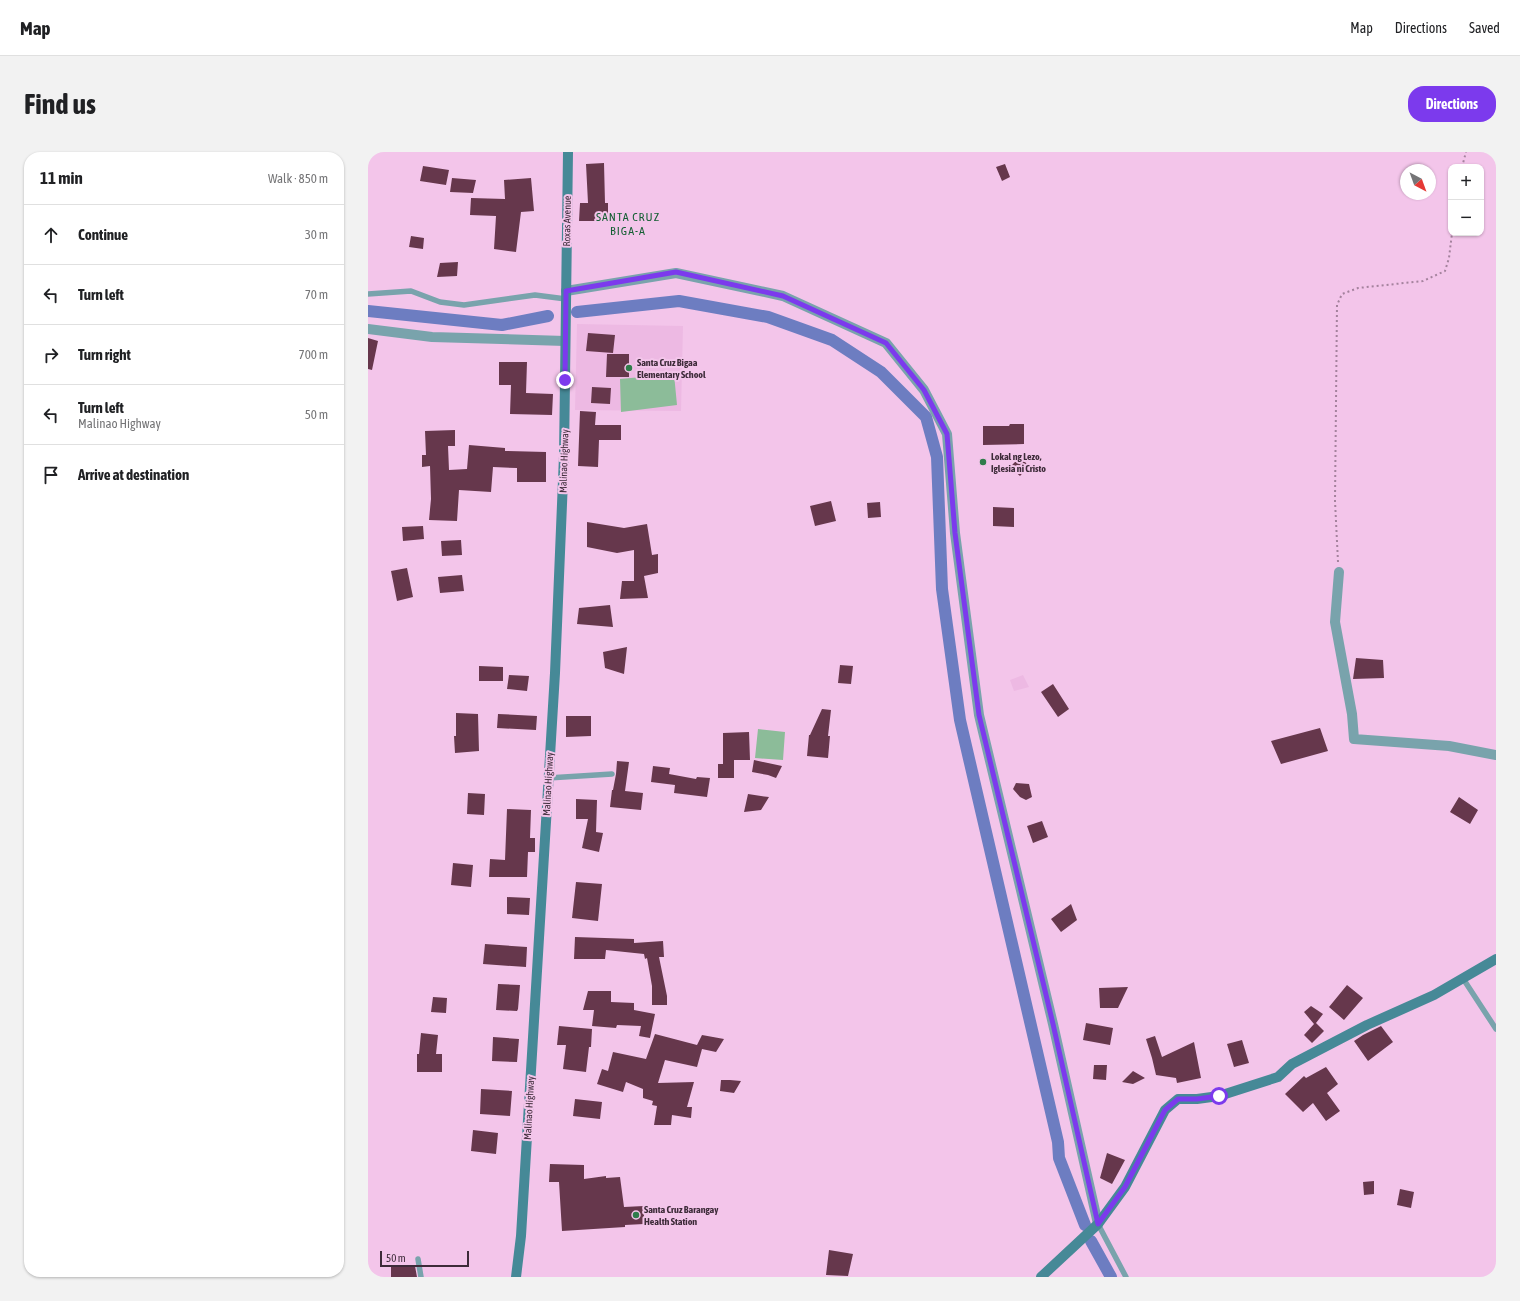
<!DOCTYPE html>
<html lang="en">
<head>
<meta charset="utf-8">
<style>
  :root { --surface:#fff; --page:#f2f2f2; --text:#202124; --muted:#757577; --line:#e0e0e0; --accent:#7c3aed }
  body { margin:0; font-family:"Asap Condensed",sans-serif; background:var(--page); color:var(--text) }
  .controls { position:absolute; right:12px; top:12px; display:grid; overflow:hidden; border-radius:8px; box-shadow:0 1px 3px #0004 }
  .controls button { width:36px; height:36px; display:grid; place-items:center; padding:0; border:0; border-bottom:1px solid var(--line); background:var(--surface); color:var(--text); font:20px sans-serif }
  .compass { position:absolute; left:1032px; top:12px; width:36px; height:36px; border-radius:50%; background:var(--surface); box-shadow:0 1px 3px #0004; rotate:139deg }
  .scale { position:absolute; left:12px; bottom:10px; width:89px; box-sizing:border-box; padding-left:4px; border:2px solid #3d2b39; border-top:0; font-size:11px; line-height:14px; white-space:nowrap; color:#3d2b39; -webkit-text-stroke:3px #f3c5ea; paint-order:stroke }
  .stop { position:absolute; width:12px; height:12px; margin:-9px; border:3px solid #7c3aed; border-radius:50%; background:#fff }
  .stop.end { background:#7c3aed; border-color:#fff; box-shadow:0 1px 4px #0008 }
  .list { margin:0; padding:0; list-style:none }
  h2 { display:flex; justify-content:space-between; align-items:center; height:52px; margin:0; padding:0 16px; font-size:17px }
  h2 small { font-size:13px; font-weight:400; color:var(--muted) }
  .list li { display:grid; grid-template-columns:26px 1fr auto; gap:12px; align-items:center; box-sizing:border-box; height:60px; padding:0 16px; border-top:1px solid var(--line) }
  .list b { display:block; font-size:15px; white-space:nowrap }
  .list p { margin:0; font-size:13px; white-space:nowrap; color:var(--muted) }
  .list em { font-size:13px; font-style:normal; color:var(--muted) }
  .icon { flex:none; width:22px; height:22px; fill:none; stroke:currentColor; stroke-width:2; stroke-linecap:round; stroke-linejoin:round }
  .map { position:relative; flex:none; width:1128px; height:1125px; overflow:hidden; border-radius:16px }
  header { display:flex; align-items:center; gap:24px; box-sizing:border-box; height:56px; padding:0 20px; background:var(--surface); border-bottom:1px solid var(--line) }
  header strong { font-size:19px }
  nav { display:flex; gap:22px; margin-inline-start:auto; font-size:14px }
  .intro { display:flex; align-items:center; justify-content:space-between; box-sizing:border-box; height:96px; padding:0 24px }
  h1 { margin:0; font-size:28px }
  .button { padding:10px 18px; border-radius:16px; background:var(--accent); color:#fff; font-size:14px; font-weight:700 }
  main { display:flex; gap:24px; padding:0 24px }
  aside { flex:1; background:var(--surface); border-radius:16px; box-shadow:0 1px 3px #0004 }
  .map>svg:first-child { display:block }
</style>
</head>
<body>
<header>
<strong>Map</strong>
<nav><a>Map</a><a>Directions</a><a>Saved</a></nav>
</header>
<div class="intro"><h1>Find us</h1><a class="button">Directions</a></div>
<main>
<aside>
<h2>11 min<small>Walk · 850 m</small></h2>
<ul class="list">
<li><svg class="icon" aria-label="ahead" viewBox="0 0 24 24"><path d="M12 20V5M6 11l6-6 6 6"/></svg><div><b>Continue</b></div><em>30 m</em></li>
<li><svg class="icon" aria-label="left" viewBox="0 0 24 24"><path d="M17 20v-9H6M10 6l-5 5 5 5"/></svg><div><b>Turn left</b></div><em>70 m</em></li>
<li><svg class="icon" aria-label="right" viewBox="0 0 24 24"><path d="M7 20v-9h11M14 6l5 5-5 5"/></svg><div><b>Turn right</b></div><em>700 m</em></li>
<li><svg class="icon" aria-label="left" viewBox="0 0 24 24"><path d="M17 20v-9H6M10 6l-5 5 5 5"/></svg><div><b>Turn left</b><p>Malinao Highway</p></div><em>50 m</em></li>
<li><svg class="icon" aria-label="arrive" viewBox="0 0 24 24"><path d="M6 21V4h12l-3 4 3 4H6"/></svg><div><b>Arrive at destination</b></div></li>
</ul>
</aside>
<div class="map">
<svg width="1128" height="1125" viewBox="0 0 1128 1125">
  <rect width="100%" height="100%" fill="#f3c5ea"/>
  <path fill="#edb9e3" d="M 209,172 L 315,174 L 313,259 L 207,258 Z
    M 655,523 L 661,535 L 646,539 L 642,528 Z"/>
  <path fill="#8cbc99" d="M 306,222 L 309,253 L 253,260 L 252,227 Z
    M 390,577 L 417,580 L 415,608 L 387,606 Z"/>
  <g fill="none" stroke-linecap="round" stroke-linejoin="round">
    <path stroke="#6d7dc1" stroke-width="12" d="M 0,159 L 134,173 L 180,164
      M 209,160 L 311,149 L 400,165 L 464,188 L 513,220 L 558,265 L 569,305 L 574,437 L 592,568 L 690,990 L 691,1006 L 717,1073
      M 723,1089 L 743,1125"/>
  </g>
  <path fill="#66374c" d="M 236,11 L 237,51 L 240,51 L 240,69 L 211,69 L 212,51 L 220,51 L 218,12 Z
    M 637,12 L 642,25 L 634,29 L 628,15 Z
    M 55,14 L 81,18 L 78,33 L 52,29 Z
    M 84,26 L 108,28 L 105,41 L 82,40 Z
    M 163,26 L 166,59 L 153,60 L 148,100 L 126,97 L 128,64 L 102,63 L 103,46 L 137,47 L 136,28 Z
    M 43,84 L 56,86 L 55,97 L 41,95 Z
    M 90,110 L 89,124 L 69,125 L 72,111 Z
    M 220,181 L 247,183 L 245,201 L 218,199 Z
    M 0,186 L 10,189 L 4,218 L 0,217 Z
    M 239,202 L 261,202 L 261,225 L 238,225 Z
    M 131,210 L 159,210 L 158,241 L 185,242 L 184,263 L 142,262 L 143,233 L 131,233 Z
    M 224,235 L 243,236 L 242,252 L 223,251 Z
    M 212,259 L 228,260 L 227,273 L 253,273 L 253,288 L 231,288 L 230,315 L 210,314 Z
    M 642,272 L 656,272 L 656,292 L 615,293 L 615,274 L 641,274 Z
    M 87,278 L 87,294 L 80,294 L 81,318 L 99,317 L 101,293 L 137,296 L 137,299 L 178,300 L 178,330 L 149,330 L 149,316 L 125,315 L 123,340 L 91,338 L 89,369 L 61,368 L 63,347 L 62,314 L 54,315 L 54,303 L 58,303 L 57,279 Z
    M 652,305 L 661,314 L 652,324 L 642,315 Z
    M 463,349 L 468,369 L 447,374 L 442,354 Z
    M 512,350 L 513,365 L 500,366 L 499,351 Z
    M 625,355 L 646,356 L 646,375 L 625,374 Z
    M 219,370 L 256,376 L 279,372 L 284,403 L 290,402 L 290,421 L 276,424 L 280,446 L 252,447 L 254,429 L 266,429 L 266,398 L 249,401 L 219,395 Z
    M 55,374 L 56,387 L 35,389 L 34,375 Z
    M 93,388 L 94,403 L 74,404 L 73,389 Z
    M 39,416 L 45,445 L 29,449 L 23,419 Z
    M 94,423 L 96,439 L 72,441 L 70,425 Z
    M 242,453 L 245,475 L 209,472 L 211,456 Z
    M 259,495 L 256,522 L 237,516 L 235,500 Z
    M 988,506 L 1015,508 L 1016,526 L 985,527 Z
    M 472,513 L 485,514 L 483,532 L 470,531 Z
    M 111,514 L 135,515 L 135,529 L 111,529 Z
    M 141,523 L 161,524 L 159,539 L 139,537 Z
    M 685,532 L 701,557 L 690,565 L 673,540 Z
    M 454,557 L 463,558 L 460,584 L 462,584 L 460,606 L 439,604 L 441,583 L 442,583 Z
    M 88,561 L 110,562 L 111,599 L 87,601 L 86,584 L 88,584 Z
    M 130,562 L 169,564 L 168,578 L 129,576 Z
    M 198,564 L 223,564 L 223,584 L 198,585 Z
    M 952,576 L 960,599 L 913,612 L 903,589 Z
    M 381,580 L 382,608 L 366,608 L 366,626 L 350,626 L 350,612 L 355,612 L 355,581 Z
    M 386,608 L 414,614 L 408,626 L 400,623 L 384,620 Z
    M 249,609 L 261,610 L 257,639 L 275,641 L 273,658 L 242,655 L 244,638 L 245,638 L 248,622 Z
    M 285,614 L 302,616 L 301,622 L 328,627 L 329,625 L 342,626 L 339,645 L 306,641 L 307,633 L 283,630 Z
    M 648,631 L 661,632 L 664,645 L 658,648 L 652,645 L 645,637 Z
    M 100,641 L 117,642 L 116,663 L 99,662 Z
    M 380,642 L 393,644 L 401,645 L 393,658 L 376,660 Z
    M 1091,645 L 1110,658 L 1102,672 L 1082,660 Z
    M 208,647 L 229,648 L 228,680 L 235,681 L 231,700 L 214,696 L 220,667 L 208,667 Z
    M 139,657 L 163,658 L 162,686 L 167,686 L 167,700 L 160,700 L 159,725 L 121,725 L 122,707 L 137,708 Z
    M 674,669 L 680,685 L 665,691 L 659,674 Z
    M 85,711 L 105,713 L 103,735 L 83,733 Z
    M 208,730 L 234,732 L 230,769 L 204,766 Z
    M 139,745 L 162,746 L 161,763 L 139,762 Z
    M 703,752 L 709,768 L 693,780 L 683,767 Z
    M 207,785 L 266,787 L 266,791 L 295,789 L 296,805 L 291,805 L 299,844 L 299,853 L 284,853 L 284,834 L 279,806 L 277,807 L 276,802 L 238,798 L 237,807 L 206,807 Z
    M 117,792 L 159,795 L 158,815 L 115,812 Z
    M 130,832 L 152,833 L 150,857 L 149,859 L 128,858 Z
    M 979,833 L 995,846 L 976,868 L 961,855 Z
    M 760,835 L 750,856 L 732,856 L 731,836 Z
    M 220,839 L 243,839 L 243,850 L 266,851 L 266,858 L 287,862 L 282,886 L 271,884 L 273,874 L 249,873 L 248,876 L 224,874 L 226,858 L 215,858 Z
    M 65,845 L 79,846 L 78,861 L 63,860 Z
    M 943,854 L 955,862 L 948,871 L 956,879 L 944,891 L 936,883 L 946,872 L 936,860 Z
    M 718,871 L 745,876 L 742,893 L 715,888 Z
    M 191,874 L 224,877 L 223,895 L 221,895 L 218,920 L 195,917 L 198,893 L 189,893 Z
    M 1013,874 L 1025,890 L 1000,909 L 986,889 L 995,883 Z
    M 53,881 L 70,883 L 68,902 L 74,902 L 74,920 L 49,920 L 49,902 L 51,902 Z
    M 287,882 L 329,893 L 334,883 L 356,887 L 348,900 L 334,897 L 329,915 L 297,908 L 290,931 L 326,930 L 319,955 L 324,955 L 323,966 L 304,963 L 303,973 L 286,973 L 289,954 L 284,953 L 285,949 L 275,946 L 275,937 L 258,930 L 255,940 L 229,932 L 234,917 L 240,919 L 245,900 L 278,907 Z
    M 787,884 L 794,905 L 826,890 L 833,926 L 809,931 L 808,926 L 788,923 L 784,906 L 778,887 Z
    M 125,885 L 151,887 L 149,910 L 124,909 Z
    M 874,888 L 881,911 L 866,915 L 859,892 Z
    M 726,913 L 739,913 L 738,928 L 725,927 Z
    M 958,915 L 970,932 L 959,941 L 972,959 L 958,969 L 945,951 L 935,960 L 917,942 L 936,924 L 938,926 Z
    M 765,919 L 777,926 L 765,932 L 754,930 Z
    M 353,928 L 362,928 L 373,929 L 366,941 L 352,939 Z
    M 113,937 L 144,939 L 142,964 L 112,962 Z
    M 207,947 L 234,950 L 232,967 L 205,964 Z
    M 105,978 L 130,981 L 128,1002 L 103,999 Z
    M 739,1001 L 757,1008 L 744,1032 L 732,1026 Z
    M 182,1012 L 216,1013 L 216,1027 L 238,1024 L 238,1026 L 252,1025 L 256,1055 L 276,1054 L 276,1072 L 257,1073 L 257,1075 L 194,1079 L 191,1030 L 181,1030 Z
    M 1006,1029 L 1006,1042 L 996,1043 L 995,1030 Z
    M 1032,1037 L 1046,1040 L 1043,1056 L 1029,1053 Z
    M 461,1098 L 485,1102 L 480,1124 L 458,1123 Z
    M 47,1114 L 49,1125 L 23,1125 L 23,1115 Z"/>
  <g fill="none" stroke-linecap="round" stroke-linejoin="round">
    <path stroke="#a4829d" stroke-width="2" stroke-dasharray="2 3" stroke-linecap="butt" d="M 1094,15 L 1098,0
      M 970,410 L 967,349 L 969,153 L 974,142 L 990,136 L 1055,129 L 1077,119 L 1081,106 L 1084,81"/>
    <path stroke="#79a3ac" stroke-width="5.5" d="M 0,142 L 43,139 L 72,150 L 96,153 L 167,143 L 198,147
      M 180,626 L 244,622
      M 1094,825 L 1128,877
      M 730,1072 L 758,1125
      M 50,1107 L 53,1125"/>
    <path stroke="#79a3ac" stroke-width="10" d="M 198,139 L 308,121 L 415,144 L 518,191 L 556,238 L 579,282 L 587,381 L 611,563 L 685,872 L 730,1072
      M 0,177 L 64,185 L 197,189
      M 971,420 L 967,470 L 984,562 L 986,587 L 1081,594 L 1128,603"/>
    <path stroke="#468997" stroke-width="10" d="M 148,1125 L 153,1084 L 187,521 L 196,304 L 200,0
      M 673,1125 L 730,1072 L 757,1035 L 797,958 L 810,947 L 829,947 L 851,944 L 910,925 L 924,912 L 999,873 L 1066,843 L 1128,807"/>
  </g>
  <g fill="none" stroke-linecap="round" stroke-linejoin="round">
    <path stroke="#7c3aed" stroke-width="5" d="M 197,228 L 198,139 L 308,120 L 415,144 L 518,191 L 556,238 L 579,282 L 587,381 L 611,563 L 685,872 L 730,1072 L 757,1035 L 797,958 L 810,947 L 829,947 L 851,944"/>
  </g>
  <g fill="#2f7c4b" stroke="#f3c5ea" stroke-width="1.5">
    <circle cx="261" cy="216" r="4"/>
    <circle cx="615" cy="310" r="4"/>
    <circle cx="268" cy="1063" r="4"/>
  </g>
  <g text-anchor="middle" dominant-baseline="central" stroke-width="4" stroke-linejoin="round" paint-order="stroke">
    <g font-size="10" fill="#3d2b39" stroke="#f3c5ea">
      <text transform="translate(199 69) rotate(-89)">Roxas Avenue</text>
      <text transform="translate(196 309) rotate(-88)">Malinao Highway</text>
      <text transform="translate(180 632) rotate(-87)">Malinao Highway</text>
      <text transform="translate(161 956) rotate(-87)">Malinao Highway</text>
    </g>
    <g font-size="10" font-weight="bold" fill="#3d2b39" stroke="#f3c5ea" text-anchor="start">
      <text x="269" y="210">Santa Cruz Bigaa<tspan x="269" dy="12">Elementary School</tspan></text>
      <text x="623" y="304">Lokal ng Lezo,<tspan x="623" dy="12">Iglesia ni Cristo</tspan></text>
      <text x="276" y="1057">Santa Cruz Barangay<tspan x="276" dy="12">Health Station</tspan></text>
    </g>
    <g font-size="12" letter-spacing="1" fill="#155f34" stroke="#f3c5ea">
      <text x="260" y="65">SANTA CRUZ<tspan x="260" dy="14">BIGA-A</tspan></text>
    </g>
  </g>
</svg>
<div class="controls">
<button>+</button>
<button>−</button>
</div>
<svg class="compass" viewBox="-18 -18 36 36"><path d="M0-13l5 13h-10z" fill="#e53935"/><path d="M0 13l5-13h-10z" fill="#757577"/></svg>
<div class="scale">50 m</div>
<div class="stop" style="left:851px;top:944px"></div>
<div class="stop end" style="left:197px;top:228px"></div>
</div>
</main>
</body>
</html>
